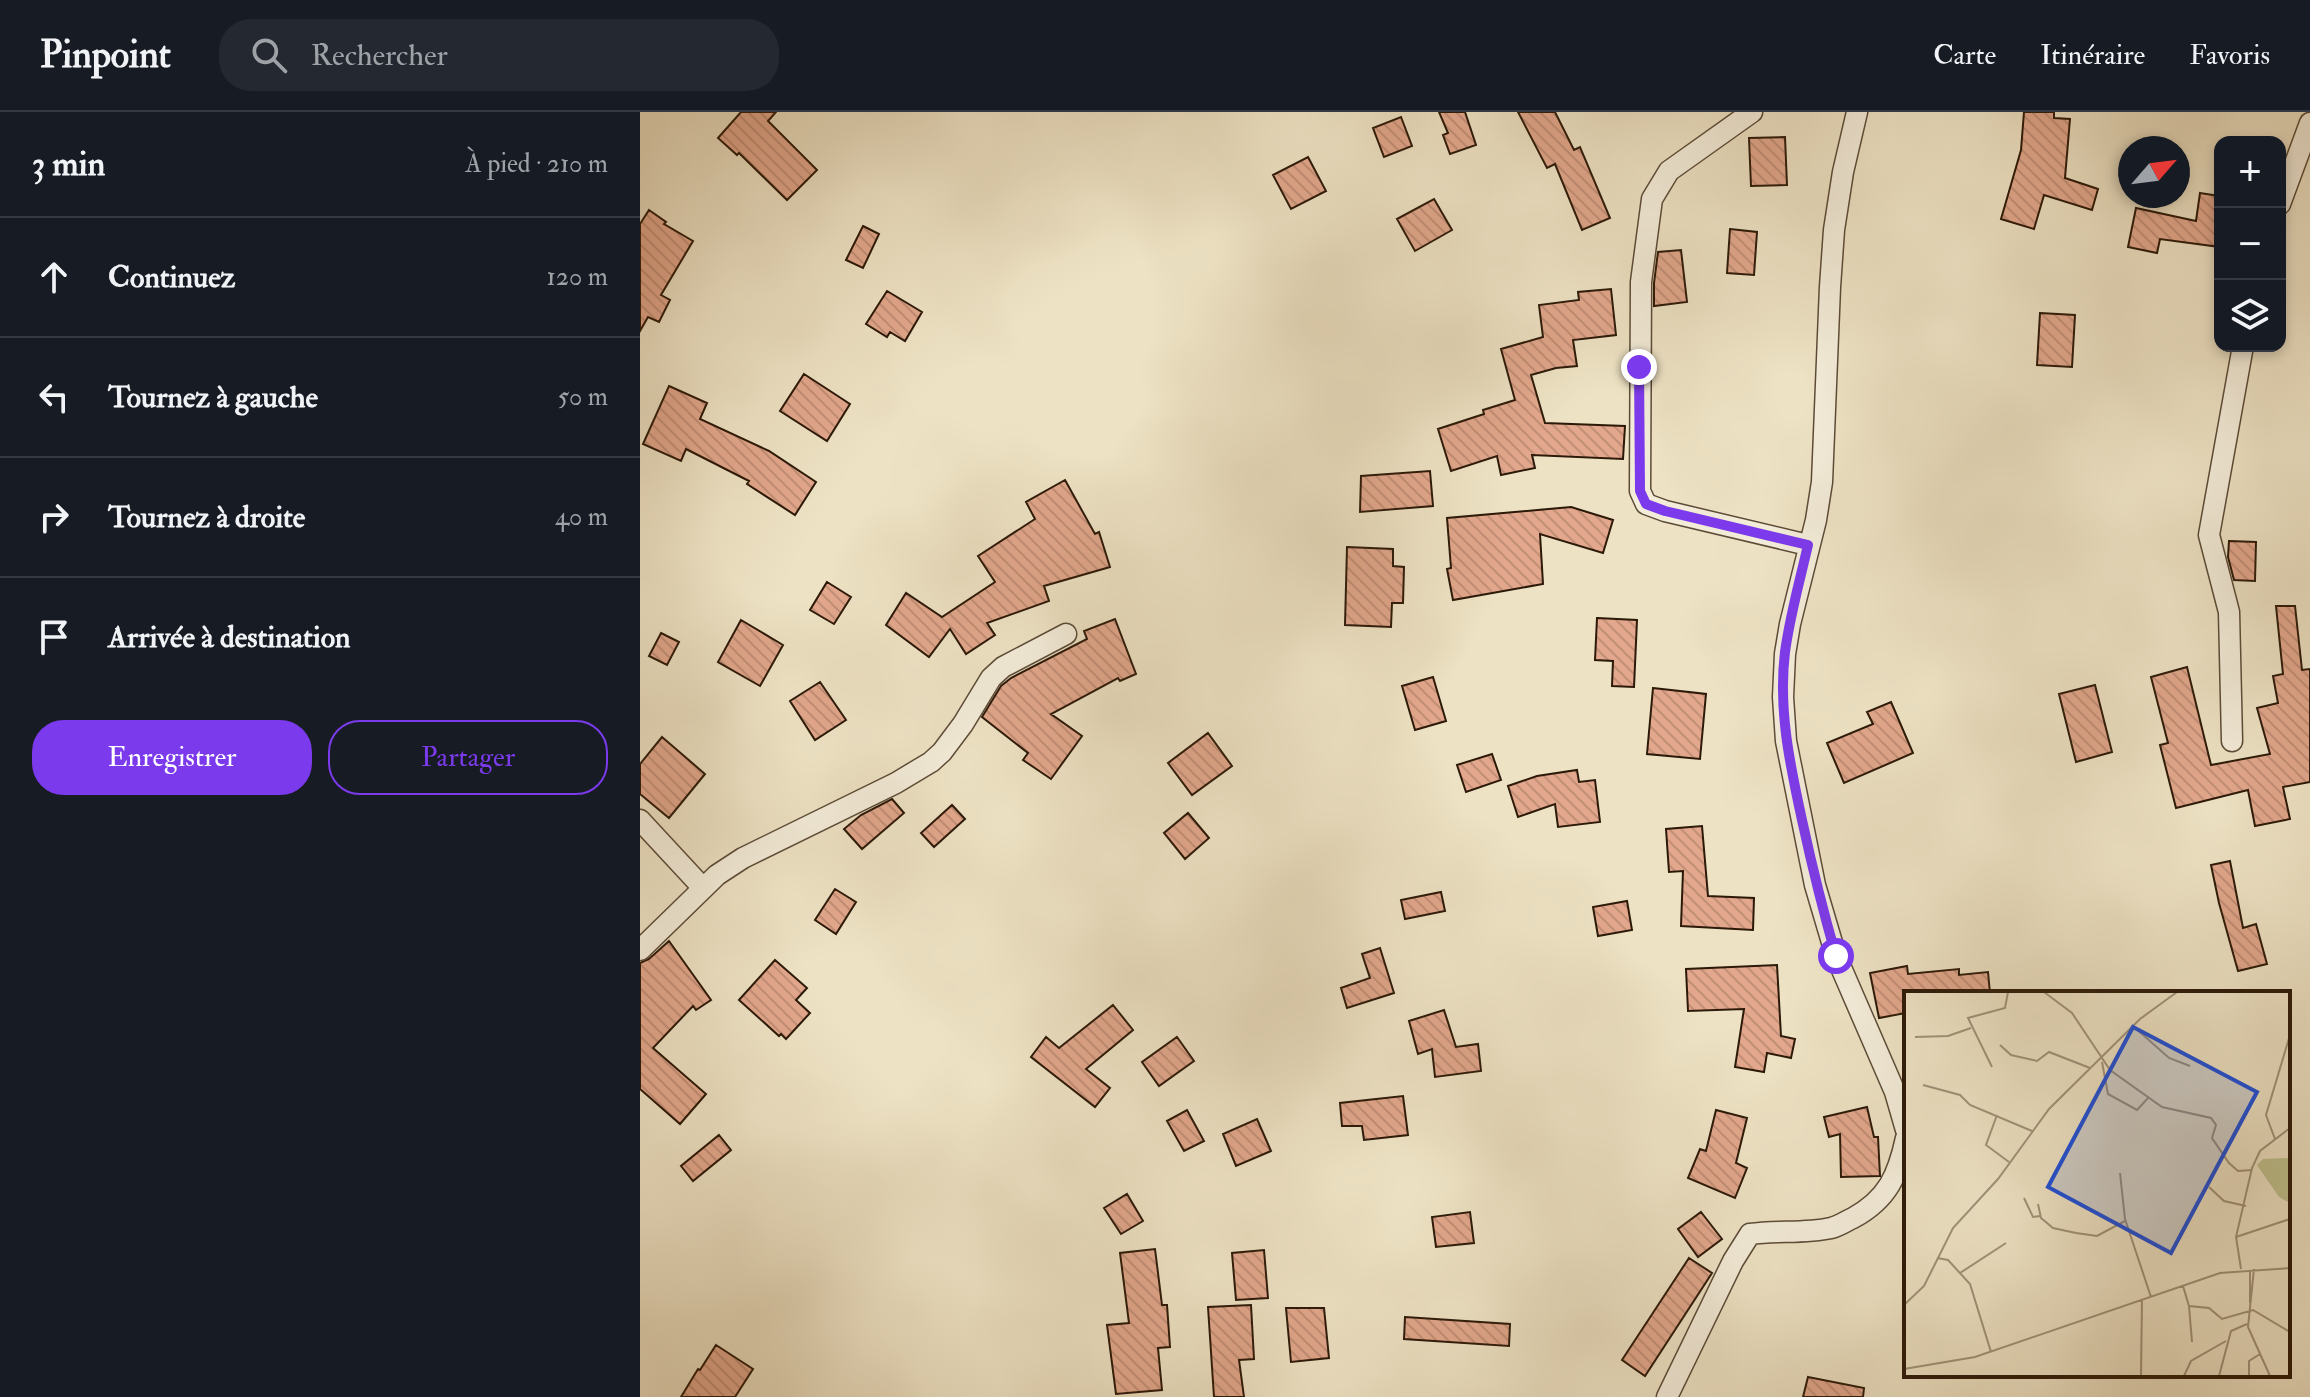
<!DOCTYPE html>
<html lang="fr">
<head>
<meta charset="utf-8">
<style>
  :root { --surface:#171b24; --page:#242831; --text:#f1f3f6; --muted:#9ea1a6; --line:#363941; --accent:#7c3aed }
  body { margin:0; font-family:"IM FELL Double Pica",serif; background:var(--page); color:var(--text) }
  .controls { position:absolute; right:24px; top:24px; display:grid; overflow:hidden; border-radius:16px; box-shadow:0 4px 12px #0003 }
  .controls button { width:72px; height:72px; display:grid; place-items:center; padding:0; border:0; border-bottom:2px solid var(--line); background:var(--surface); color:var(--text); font:40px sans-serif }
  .compass { position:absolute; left:1478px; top:24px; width:72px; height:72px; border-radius:50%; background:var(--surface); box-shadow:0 4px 12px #0003; rotate:62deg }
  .stop { position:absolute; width:24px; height:24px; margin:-18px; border:6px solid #7c3aed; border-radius:50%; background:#fff }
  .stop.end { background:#7c3aed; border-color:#fff; box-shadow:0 2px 8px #0008 }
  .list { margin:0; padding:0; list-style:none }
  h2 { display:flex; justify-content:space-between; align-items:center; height:104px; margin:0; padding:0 32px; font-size:34px }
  h2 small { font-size:26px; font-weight:400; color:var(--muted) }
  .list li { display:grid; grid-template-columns:52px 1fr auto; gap:24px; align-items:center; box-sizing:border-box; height:120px; padding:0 32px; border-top:2px solid var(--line) }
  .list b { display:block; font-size:30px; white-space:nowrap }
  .list em { font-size:26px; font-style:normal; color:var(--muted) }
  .actions { display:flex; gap:16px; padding:24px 32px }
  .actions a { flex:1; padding:18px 0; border:2px solid var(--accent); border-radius:32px; text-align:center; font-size:28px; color:var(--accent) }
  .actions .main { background:var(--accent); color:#fff }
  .icon { flex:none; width:44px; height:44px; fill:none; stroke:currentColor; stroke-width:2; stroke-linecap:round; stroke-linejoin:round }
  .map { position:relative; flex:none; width:1670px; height:1285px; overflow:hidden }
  header { display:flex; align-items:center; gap:48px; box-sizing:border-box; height:112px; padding:0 40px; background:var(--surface); border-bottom:2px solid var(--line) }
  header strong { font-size:38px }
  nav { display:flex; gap:44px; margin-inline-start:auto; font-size:28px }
  .search { width:560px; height:72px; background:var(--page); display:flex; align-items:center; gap:20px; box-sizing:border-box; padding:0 28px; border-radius:32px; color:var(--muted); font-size:30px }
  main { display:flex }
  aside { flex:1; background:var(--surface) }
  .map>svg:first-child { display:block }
</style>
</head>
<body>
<header>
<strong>Pinpoint</strong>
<div class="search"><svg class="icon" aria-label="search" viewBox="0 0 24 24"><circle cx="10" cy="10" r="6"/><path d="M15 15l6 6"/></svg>Rechercher</div>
<nav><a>Carte</a><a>Itinéraire</a><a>Favoris</a></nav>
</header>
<main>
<aside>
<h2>3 min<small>À pied · 210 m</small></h2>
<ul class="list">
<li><svg class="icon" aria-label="ahead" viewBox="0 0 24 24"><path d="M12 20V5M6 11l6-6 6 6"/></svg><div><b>Continuez</b></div><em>120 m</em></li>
<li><svg class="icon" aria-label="left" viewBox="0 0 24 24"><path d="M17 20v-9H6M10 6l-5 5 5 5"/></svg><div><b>Tournez à gauche</b></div><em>50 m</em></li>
<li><svg class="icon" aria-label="right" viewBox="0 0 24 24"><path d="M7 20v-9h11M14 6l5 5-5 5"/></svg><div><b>Tournez à droite</b></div><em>40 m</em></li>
<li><svg class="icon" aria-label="arrive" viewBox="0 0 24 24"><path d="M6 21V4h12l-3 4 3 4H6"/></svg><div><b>Arrivée à destination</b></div></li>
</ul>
<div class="actions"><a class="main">Enregistrer</a><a>Partager</a></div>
</aside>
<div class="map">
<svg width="1670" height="1285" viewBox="0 0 1670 1285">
  <defs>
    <pattern id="building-back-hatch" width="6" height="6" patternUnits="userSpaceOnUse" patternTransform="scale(2)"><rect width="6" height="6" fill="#e2a78c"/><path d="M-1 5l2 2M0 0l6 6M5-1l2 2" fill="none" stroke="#c28f77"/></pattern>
  </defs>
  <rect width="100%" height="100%" fill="#ede2c4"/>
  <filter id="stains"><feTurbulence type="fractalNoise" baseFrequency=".0025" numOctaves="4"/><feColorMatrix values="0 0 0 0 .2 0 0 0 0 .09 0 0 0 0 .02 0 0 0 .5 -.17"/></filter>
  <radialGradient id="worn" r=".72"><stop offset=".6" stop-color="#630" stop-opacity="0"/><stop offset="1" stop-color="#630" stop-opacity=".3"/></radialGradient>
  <path fill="url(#building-back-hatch)" stroke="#2c1908" stroke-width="2" d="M 101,0 L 136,0 L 128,9 L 177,58 L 147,88 L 99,41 L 97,43 L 78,26 Z
    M 799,0 L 825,0 L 836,33 L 810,42 L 803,23 L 808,21 Z
    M 878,0 L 915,0 L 934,38 L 940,35 L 970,106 L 942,118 L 915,52 L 907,56 Z
    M 1384,0 L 1414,0 L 1414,6 L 1430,7 L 1425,66 L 1458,77 L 1452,98 L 1404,83 L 1394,117 L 1361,107 L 1381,38 Z
    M 761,5 L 772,34 L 744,45 L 733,16 Z
    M 1145,25 L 1147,73 L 1111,74 L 1109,26 Z
    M 668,45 L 686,79 L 651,97 L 633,63 Z
    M 1560,81 L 1580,84 L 1580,135 L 1520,127 L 1517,141 L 1488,135 L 1496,96 L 1556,109 Z
    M 794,87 L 812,118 L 775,139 L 757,107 Z
    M 9,98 L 26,110 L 24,112 L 53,129 L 21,183 L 30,188 L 19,210 L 8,205 L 0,219 L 0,112 Z
    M 223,114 L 239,122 L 223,156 L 206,148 Z
    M 1090,117 L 1117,120 L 1114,163 L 1087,161 Z
    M 1041,138 L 1047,190 L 1014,194 L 1014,171 L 1018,140 Z
    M 971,177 L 976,223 L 933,228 L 937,254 L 916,256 L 891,263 L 905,311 L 985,314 L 983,347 L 892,343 L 895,356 L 861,363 L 857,344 L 811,359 L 798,317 L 844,302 L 843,298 L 875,288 L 861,237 L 903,225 L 899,193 L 939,188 L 938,180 Z
    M 247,179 L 282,200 L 265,229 L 250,220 L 247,225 L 226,212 Z
    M 1400,201 L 1435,203 L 1432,255 L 1397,253 Z
    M 164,262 L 210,292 L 187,329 L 140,299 Z
    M 29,274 L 67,291 L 60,307 L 129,339 L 176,370 L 155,403 L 107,372 L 109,369 L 46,337 L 41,349 L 3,332 Z
    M 790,359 L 793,394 L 720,400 L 721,364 Z
    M 425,368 L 455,422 L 459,420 L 470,455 L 404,474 L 409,489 L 347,511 L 355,523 L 326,542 L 310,517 L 289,545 L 246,513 L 266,481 L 302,505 L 355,470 L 338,444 L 395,407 L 386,390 Z
    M 931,395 L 973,408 L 963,441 L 900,422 L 903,472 L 813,488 L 807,457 L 811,456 L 807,406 Z
    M 1589,429 L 1616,430 L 1615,469 L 1594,468 L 1588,445 Z
    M 707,435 L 753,437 L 753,454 L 764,455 L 763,491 L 752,491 L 751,515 L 705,513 Z
    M 187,470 L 211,485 L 194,512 L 170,498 Z
    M 1636,494 L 1655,494 L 1662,558 L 1670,557 L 1670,670 L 1643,675 L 1650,707 L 1615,714 L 1608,678 L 1536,696 L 1520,633 L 1528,631 L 1511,565 L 1547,555 L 1571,653 L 1630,642 L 1617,596 L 1638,591 L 1633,564 L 1643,562 Z
    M 957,506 L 997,508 L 994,575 L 972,574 L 973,549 L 955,548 Z
    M 475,507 L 496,562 L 480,569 L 478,566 L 411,602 L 442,624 L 411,667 L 383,648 L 388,641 L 342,605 L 361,574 L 371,566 L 447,527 L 444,519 Z
    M 101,508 L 143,533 L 120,574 L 78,550 Z
    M 21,521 L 39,530 L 27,553 L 9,544 Z
    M 793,565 L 806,609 L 775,618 L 762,574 Z
    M 180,570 L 206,608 L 175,628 L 150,589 Z
    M 1455,573 L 1472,640 L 1436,650 L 1419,582 Z
    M 1013,576 L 1066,582 L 1060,647 L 1007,642 Z
    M 1251,590 L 1273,641 L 1204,671 L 1187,631 L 1233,612 L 1227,600 Z
    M 568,621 L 592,654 L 552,683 L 528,651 Z
    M 22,625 L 65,662 L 29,706 L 0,682 L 0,652 Z
    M 852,642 L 861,668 L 826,680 L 817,653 Z
    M 937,658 L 939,670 L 955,668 L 960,710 L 918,715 L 915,692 L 878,705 L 868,674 L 897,664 Z
    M 252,687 L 264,701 L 222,737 L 204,717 L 221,703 Z
    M 312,693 L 325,707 L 294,735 L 281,721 Z
    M 548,701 L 569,726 L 545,747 L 524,721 Z
    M 1062,714 L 1068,784 L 1114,786 L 1113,818 L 1041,814 L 1043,759 L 1029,760 L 1026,717 Z
    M 1590,749 L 1603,816 L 1616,812 L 1627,852 L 1598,859 L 1579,791 L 1571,753 Z
    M 195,777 L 216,790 L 196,822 L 175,808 Z
    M 801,780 L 805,799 L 765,807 L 761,788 Z
    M 987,789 L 992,818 L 958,824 L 953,795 Z
    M 29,829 L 71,888 L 56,898 L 53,894 L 13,936 L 66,982 L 40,1012 L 0,977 L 0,851 L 9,847 Z
    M 740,836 L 754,881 L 707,896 L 701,876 L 730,866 L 722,842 Z
    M 135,848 L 167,876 L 156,888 L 170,901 L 146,927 L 141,922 L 139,924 L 99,888 Z
    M 1137,853 L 1141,924 L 1155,927 L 1151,946 L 1127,941 L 1124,960 L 1095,955 L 1104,897 L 1048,899 L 1046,857 Z
    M 1267,854 L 1268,862 L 1319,857 L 1319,863 L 1348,860 L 1350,881 L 1266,881 L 1266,901 L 1239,906 L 1230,861 Z
    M 473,893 L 493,918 L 446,957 L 470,976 L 455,995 L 391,945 L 406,925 L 419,936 Z
    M 804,898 L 816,935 L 838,932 L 841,959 L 795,965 L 792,937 L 778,942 L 769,909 Z
    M 537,925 L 554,949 L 519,974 L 502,950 Z
    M 763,984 L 768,1023 L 724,1028 L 722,1014 L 702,1014 L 700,991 Z
    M 1227,995 L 1234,1025 L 1238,1025 L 1240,1064 L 1201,1065 L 1200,1022 L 1189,1025 L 1184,1005 Z
    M 547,998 L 564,1029 L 544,1039 L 527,1009 Z
    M 1076,998 L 1107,1006 L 1096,1051 L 1107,1056 L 1095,1086 L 1048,1066 L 1060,1037 L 1066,1039 Z
    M 617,1007 L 631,1039 L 596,1054 L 583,1022 Z
    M 79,1023 L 91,1038 L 53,1069 L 41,1054 Z
    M 487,1082 L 503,1109 L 481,1122 L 464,1096 Z
    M 830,1100 L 834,1131 L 796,1135 L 792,1105 Z
    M 1061,1100 L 1082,1127 L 1058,1145 L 1038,1117 Z
    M 515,1137 L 522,1193 L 527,1193 L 530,1235 L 518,1236 L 522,1278 L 476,1282 L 467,1213 L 489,1211 L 480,1141 Z
    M 624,1138 L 628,1186 L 596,1188 L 592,1141 Z
    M 1049,1146 L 1072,1161 L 1005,1264 L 982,1248 Z
    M 611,1193 L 614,1247 L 599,1248 L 604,1285 L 574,1285 L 568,1195 Z
    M 646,1196 L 684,1196 L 689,1246 L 651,1250 Z
    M 765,1205 L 870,1212 L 869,1234 L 764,1227 Z
    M 76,1233 L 113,1257 L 95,1285 L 41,1285 L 58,1257 L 60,1258 Z
    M 1168,1265 L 1224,1276 L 1223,1285 L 1163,1285 Z"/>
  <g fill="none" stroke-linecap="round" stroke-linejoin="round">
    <g stroke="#5c4b37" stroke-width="23">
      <path id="street" d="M 1112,0 L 1029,59 L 1012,87 L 1001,170 L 1000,379 L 1006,392 L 1025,399 L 1168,433
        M 1217,0 L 1203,60 L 1194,118 L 1190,175 L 1182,370 L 1176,408 L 1150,512 L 1145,542 L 1143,585 L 1146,629 L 1175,773 L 1196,844 L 1255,980 L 1266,1018
        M 1640,92 L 1670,11
        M 1592,629 L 1589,500 L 1569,423 L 1603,234
        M 0,708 L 63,776
        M 0,838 L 77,763 L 103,746 L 256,671 L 291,650 L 302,640 L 323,612 L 351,566 L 363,555 L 426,522
        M 1027,1285 L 1093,1149 L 1110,1122 C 1137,1118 1164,1122 1191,1116 C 1199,1114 1206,1109 1213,1106 C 1248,1087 1258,1063 1266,1026"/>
    </g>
    <use href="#street" stroke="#f3ecd9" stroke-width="20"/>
  </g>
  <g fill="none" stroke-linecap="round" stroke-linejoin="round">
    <path stroke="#7c3aed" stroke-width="10" d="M 999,255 L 1000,379 L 1006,392 L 1025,399 L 1168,433 C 1160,468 1150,503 1145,540 C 1138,597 1150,653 1162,708 C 1172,754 1183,799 1196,844"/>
  </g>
  <g transform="translate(1264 879)">
    <rect width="386" height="386" fill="#ede2c4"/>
    <path d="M 386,167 L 386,212 L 375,206 L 353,174 L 359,168 Z" fill="#bfc18f"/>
    <path fill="none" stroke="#a09279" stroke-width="2" d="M 140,1 L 168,22 L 206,79 L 258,116 L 307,127 L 312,134 L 308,147 L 325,172 L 334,180 L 348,179M 229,35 L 265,67 L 286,75M 11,46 L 44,45 L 67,37M 96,54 L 107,64 L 133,70 L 145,61 L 186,77M 198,71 L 204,103 L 233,119 L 245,106M 88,76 L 64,27 L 101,17 L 104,1M 19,94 L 56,104 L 66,114 L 128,140M 93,124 L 82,154 L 105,171M 371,148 L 362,124 L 386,44M 216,182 L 221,228 L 247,306M 305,196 L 320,210 L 342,215M 120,207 L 129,226 L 136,225M 134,213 L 137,227 L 149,237 L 172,242 L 193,245 L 221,230M 332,246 L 386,228M 33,267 L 44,269 L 66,293 L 87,361M 337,278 L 332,246 L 348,177 L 356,160 L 386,137M 350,278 L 344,336 L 366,385M 56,282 L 102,252M 279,295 L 285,315 L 305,317 L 318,328 L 349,319 L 386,341M 346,312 L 346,279M 0,314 L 20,295 L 49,237 L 94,188 L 145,118 L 236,28 L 273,1M 285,315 L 288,351M 0,378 L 71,366 L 316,282 L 386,277M 237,385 L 238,308M 280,385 L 287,370 L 322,350M 315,385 L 327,340 L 343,333M 345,385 L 345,370 L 356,363"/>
    <path fill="#1d4ed8" fill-opacity="0.15" stroke="#1d4ed8" stroke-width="4" d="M 229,36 L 353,101 L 267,262 L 144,196 Z"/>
    <rect width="386" height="386" fill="none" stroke="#2c1908" stroke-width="4"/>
  </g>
  <rect width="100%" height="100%" filter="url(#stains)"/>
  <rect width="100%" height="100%" fill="url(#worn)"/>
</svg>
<div class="controls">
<button>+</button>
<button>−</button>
<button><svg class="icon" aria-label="layers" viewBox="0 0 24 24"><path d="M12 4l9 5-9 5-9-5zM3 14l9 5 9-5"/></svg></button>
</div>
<svg class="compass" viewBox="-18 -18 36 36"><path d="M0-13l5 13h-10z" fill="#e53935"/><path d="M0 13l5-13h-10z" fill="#9ea1a6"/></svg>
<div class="stop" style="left:1196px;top:844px"></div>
<div class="stop end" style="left:999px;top:255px"></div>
</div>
</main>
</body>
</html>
